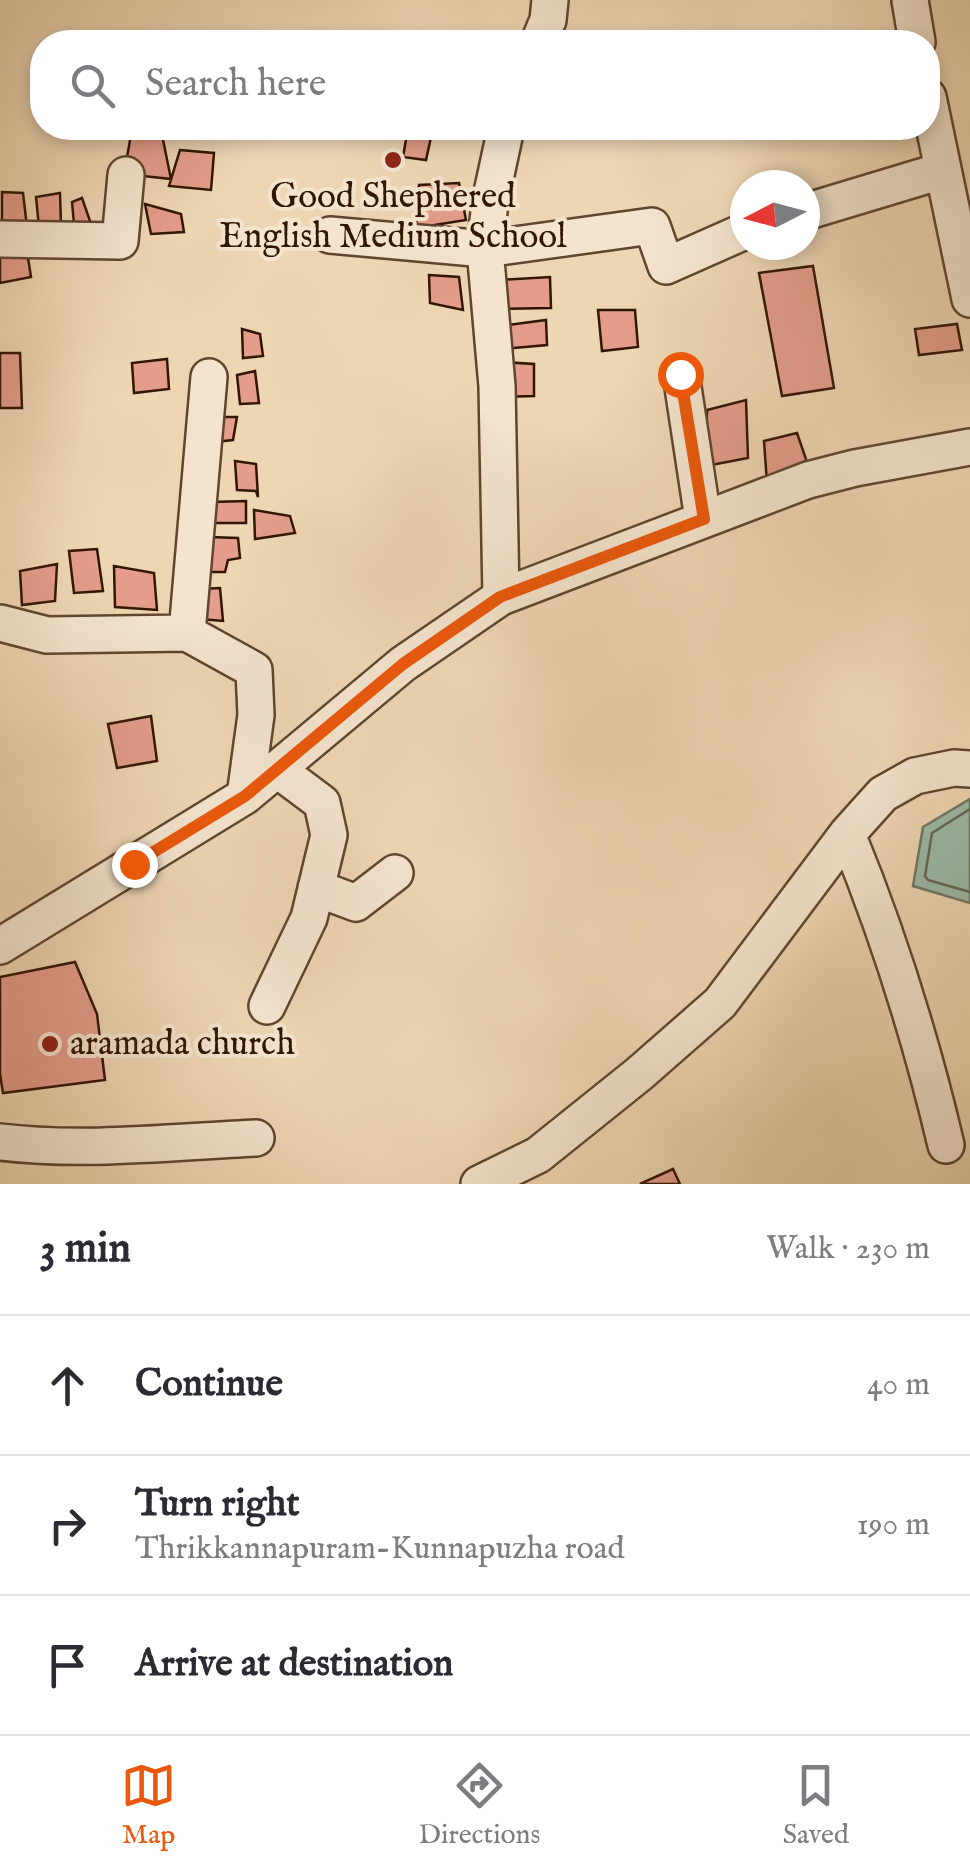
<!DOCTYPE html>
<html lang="en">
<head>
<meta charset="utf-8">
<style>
  :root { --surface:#fff; --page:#f2f2f3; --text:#2b2b33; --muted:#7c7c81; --line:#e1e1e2; --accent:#ea580c }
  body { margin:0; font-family:"IM FELL English",serif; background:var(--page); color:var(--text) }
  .compass { position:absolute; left:730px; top:170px; width:90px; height:90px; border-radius:50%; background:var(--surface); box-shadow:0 5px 15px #0003; rotate:264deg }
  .stop { position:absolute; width:30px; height:30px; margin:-22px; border:8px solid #ea580c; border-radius:50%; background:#fff }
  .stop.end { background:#ea580c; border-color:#fff; box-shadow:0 2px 10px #0008 }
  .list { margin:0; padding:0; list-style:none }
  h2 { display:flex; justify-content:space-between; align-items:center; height:130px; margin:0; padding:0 40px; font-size:42px }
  h2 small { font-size:32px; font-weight:400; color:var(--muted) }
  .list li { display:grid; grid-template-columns:65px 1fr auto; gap:30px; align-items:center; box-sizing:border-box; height:140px; padding:0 40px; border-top:2px solid var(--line) }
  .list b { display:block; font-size:38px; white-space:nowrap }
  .list p { margin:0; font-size:32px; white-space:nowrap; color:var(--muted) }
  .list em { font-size:32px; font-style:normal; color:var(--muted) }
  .icon { flex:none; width:55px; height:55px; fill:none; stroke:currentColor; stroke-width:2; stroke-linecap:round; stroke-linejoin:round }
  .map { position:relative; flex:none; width:970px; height:1184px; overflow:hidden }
  .search { position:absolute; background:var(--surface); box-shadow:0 5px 15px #0003; left:30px; right:30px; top:30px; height:110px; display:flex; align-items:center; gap:25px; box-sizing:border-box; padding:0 35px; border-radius:40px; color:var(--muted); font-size:38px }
  .sheet { height:550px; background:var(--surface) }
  nav { display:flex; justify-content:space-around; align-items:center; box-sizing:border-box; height:140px; border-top:2px solid var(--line); background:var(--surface); font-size:28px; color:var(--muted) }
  nav a { display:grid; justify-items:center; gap:5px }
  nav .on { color:var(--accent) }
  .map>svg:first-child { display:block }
</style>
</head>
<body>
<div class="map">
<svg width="970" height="1184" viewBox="0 0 970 1184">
  <rect width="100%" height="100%" fill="#eed6b3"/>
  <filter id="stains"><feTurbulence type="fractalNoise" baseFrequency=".002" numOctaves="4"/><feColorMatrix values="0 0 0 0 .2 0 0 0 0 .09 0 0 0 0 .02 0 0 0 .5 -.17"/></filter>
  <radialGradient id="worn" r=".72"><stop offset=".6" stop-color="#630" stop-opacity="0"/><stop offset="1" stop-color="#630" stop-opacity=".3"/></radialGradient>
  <path fill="#9bbaa8" stroke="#717865" stroke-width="2.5" d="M 970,799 L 970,903 L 913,886 L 923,827 Z"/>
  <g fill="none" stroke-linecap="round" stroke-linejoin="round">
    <path stroke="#666854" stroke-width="2.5" d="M 970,809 L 932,833 L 925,876 L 928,880 L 970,892"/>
  </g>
  <path fill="#e39d8a" stroke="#311601" stroke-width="2.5" d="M 408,128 L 433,128 L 426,160 L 403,157 Z
    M 132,129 L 161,130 L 171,179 L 124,174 Z
    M 180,150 L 214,153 L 211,190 L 169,186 Z
    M 459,183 L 466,220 L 416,228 L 419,185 Z
    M 2,192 L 23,193 L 27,227 L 2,230 Z
    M 60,193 L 61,225 L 39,227 L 36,197 Z
    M 82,198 L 90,221 L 74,224 L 72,202 Z
    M 145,204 L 181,214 L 184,232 L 151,234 Z
    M 27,251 L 31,277 L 0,283 L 0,253 Z
    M 813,266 L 834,388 L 782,396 L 759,273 Z
    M 429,275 L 459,277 L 463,310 L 430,303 Z
    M 550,277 L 551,308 L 501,309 L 497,280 Z
    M 598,310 L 635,310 L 638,347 L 602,351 Z
    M 546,320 L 547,345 L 502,349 L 501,326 Z
    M 957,324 L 962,350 L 919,355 L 915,329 Z
    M 242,329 L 260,334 L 263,356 L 243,358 Z
    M 0,353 L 20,353 L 22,408 L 0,408 Z
    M 167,359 L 169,389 L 134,393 L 132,363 Z
    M 502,362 L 534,364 L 534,396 L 504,397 Z
    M 255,371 L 259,403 L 240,404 L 237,375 Z
    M 746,400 L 748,458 L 706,466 L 707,410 Z
    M 219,417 L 237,417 L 233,440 L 214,442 Z
    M 797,433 L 809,468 L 767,483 L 764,441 Z
    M 235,461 L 256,464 L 258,497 L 256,491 L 237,490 Z
    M 246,501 L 246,523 L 212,523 L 212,502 Z
    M 254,510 L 290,516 L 295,533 L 255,539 Z
    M 209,537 L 238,538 L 240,558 L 228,560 L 225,572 L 209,572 Z
    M 97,549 L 103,591 L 74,593 L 69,551 Z
    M 57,564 L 55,601 L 22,605 L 20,571 Z
    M 114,566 L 154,573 L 157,610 L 115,607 Z
    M 220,588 L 223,621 L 200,619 L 201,589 Z
    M 151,716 L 157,761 L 117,768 L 108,724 Z
    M 75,962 L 97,1014 L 105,1080 L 3,1093 L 0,1074 L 0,977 Z
    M 673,1169 L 680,1184 L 640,1184 Z"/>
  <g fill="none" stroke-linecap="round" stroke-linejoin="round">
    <g stroke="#60462e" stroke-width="40">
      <path id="minor" d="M 910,0 L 917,42
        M 539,42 L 548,20 L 550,0
        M 928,97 L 970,299
        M 805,212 L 941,171
        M 330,235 L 485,249 L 652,226 L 666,266 L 745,231
        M 0,239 L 120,241 L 126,175
        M 681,374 L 703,519
        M 501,597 L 497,386 L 485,249 L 490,202 L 506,128
        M 0,623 L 47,635 L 187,633 L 254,670 L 256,715 L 245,796
        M 187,633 L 209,377
        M 847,834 C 889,936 921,1039 946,1145
        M 316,888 L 356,903 L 395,873
        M 0,946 L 245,796 L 403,664 L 501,597 L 808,480 L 855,468 L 970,447
        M 267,1006 L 309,918 L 329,835 L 322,803 L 278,770
        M 0,1142 C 84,1152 172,1142 256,1138
        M 479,1184 L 538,1155 L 639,1074 L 720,1003 L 847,834 L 883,794 L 915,776 L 954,768 L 970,769"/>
    </g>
    <use href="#minor" stroke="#f4e4ce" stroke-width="35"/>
  </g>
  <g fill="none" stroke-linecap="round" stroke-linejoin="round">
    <path stroke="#ea580c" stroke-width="12" d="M 134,864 L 245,796 L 403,664 L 500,597 L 704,519 L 680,374"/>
  </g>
  <g fill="#8f2418" stroke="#f4e4ce" stroke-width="4">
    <circle cx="393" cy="160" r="10"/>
    <circle cx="50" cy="1044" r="10"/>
  </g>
  <g text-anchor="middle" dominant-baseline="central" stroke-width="8" stroke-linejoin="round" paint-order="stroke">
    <g font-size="35" fill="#311601" stroke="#f4e4ce">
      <text x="393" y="197">Good Shephered<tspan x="393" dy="40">English Medium School</tspan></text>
      <text x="70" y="1044" text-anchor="start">aramada church</text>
    </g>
  </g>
  <rect width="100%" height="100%" filter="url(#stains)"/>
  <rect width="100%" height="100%" fill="url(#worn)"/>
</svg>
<svg class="compass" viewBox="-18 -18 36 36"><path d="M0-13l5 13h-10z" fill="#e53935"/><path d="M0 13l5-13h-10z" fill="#7c7c81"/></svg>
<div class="stop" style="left:680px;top:374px"></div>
<div class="stop end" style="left:134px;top:864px"></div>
<div class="search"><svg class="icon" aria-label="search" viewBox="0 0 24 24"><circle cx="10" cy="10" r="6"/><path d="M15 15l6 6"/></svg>Search here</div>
</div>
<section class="sheet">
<h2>3 min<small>Walk · 230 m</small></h2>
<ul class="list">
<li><svg class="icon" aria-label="ahead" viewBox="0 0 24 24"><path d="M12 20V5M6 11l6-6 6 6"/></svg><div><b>Continue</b></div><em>40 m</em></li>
<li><svg class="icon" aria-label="right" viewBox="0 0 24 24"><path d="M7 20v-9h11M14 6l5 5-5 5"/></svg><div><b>Turn right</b><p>Thrikkannapuram-Kunnapuzha road</p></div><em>190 m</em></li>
<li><svg class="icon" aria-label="arrive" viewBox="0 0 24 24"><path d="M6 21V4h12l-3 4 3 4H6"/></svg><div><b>Arrive at destination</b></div></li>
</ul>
</section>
<nav>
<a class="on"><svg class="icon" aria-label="map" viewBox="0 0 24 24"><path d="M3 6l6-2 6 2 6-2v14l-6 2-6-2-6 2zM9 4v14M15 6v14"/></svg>Map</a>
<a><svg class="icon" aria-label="directions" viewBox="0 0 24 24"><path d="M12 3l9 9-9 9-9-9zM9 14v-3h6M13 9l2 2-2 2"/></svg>Directions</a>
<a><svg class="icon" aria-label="saved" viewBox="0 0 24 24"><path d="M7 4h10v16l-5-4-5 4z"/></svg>Saved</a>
</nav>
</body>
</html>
